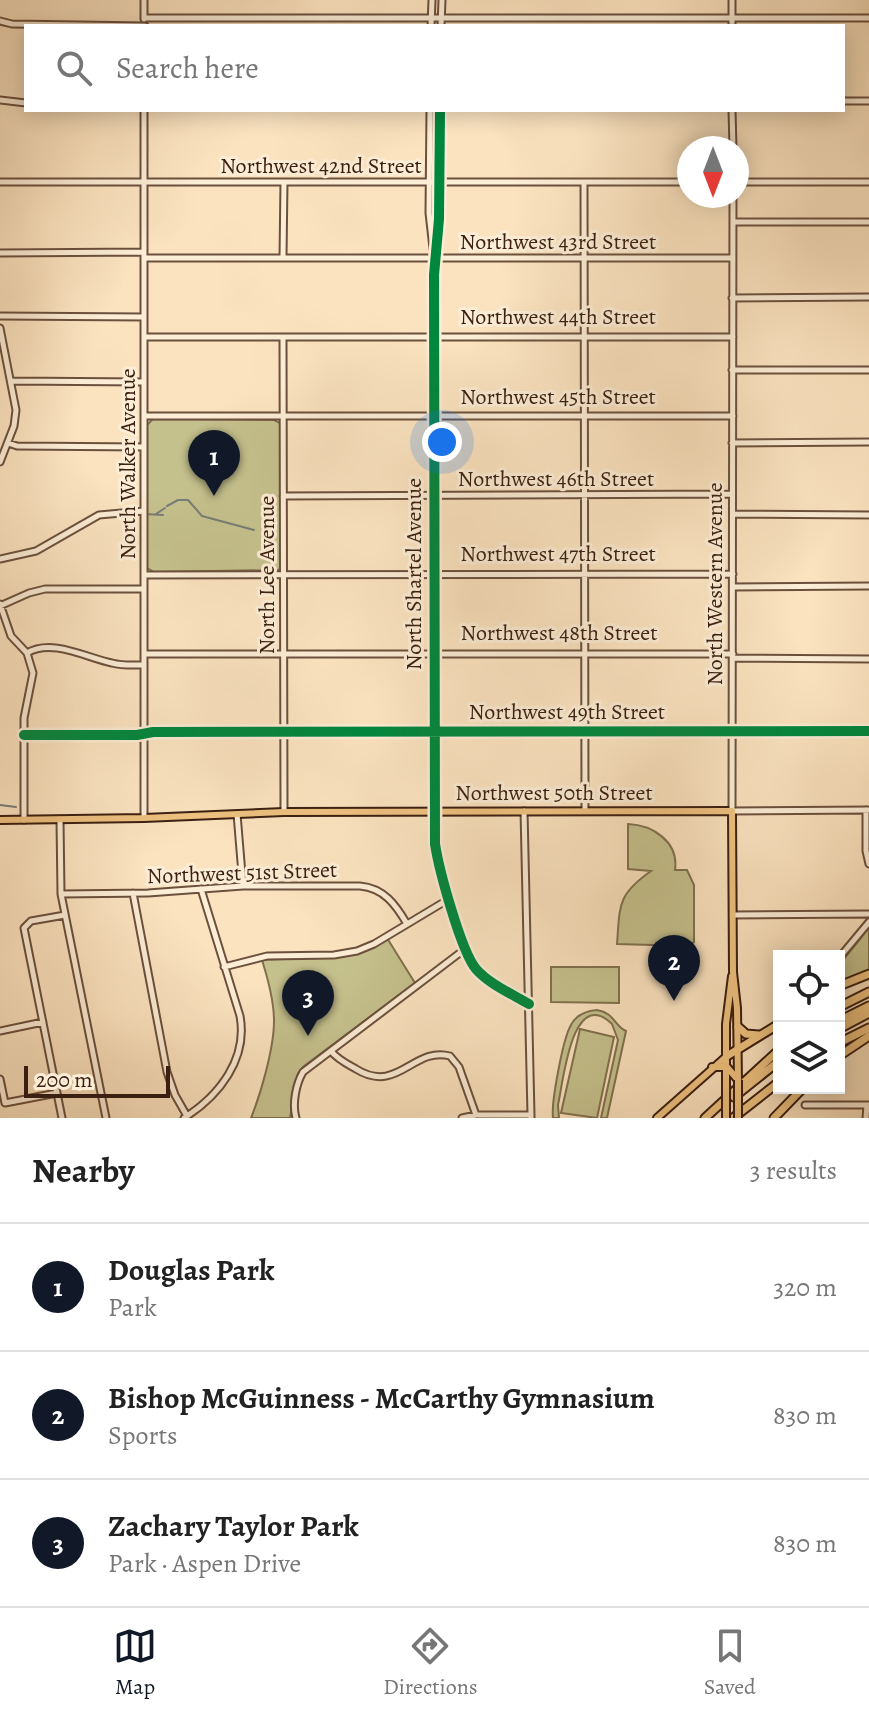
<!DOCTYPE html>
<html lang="en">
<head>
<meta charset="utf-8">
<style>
  :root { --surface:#fff; --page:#f6f6f6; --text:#222; --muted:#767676; --line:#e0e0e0; --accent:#111827 }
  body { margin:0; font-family:Alegreya,serif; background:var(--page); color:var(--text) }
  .controls { position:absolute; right:24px; bottom:24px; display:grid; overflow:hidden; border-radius:0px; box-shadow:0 4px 20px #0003 }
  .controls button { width:72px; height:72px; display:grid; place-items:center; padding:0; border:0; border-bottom:2px solid var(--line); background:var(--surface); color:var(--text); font:40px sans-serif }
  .compass { position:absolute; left:677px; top:136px; width:72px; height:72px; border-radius:50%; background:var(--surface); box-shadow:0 4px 20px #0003; rotate:180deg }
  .scale { position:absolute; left:24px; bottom:20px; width:146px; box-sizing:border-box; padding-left:8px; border:4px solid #3b1f11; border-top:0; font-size:22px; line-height:28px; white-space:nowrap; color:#3b1f11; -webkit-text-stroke:6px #fcedd6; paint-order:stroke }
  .you { position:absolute; left:442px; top:442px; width:28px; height:28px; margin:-20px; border:6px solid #fff; border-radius:50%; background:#1a73e8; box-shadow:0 0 0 12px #1a73e833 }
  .badge { display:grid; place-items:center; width:52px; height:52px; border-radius:50%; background:var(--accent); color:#fff; font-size:26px; font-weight:700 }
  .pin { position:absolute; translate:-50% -66px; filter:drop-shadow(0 2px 4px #0008) }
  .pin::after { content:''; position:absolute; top:42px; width:28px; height:24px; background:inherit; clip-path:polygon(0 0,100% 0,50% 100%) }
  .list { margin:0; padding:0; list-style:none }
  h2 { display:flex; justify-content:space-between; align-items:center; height:104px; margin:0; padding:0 32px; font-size:34px }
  h2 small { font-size:26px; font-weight:400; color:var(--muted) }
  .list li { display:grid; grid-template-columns:52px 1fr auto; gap:24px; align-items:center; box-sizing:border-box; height:128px; padding:0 32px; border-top:2px solid var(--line) }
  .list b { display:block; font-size:30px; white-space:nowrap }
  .list p { margin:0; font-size:26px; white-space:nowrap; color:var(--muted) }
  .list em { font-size:26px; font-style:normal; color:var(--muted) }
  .icon { flex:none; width:44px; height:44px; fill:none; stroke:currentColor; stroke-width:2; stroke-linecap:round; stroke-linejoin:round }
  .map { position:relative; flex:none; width:869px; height:1118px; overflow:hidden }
  .search { position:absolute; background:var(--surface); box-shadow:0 4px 20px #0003; left:24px; right:24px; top:24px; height:88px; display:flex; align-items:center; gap:20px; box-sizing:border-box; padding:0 28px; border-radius:0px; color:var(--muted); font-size:30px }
  .sheet { height:488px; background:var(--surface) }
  nav { display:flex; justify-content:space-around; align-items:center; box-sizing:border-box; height:112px; border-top:2px solid var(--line); background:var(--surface); font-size:22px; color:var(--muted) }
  nav a { display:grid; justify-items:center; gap:4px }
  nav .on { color:var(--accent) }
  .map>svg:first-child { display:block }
</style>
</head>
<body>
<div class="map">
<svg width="869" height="1118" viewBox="0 0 869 1118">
  <rect width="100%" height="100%" fill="#fbe3c0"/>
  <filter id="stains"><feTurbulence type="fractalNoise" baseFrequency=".0025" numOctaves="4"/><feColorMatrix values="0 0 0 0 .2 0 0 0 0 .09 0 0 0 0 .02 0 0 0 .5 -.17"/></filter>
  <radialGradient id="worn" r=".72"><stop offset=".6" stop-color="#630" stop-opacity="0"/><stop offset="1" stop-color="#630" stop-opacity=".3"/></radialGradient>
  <path fill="#c5c18d" stroke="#80704f" stroke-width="2" d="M 153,419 L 274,420 L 280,423 L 281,566 L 279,570 L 154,572 L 147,568 L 147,425 Z
    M 628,824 C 653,825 679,842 675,870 L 687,870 L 694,885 L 694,942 L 689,946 L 617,944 C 620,905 617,895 651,871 L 628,869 Z
    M 869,928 L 869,971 L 839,984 L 839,965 Z
    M 387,938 L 415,983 L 303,1067 L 298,1074 L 290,1118 L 251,1118 C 261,1093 274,1048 274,1021 C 274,1000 268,979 262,960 C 307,956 347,965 387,938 Z
    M 551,967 L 619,967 L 619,1003 L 551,1002 Z
    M 597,1010 C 615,1013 614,1026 626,1031 L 607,1118 L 601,1118 L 618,1040 L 612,1024 C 572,985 563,1083 558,1105 L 559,1118 L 553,1118 C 551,1103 563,1038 571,1025 C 576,1015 586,1011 597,1010 Z
    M 580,1029 L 614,1037 L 597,1118 L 561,1113 Z"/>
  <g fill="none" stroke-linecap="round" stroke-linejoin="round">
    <path stroke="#787e77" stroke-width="2" d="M 167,506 L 178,500 L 188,500 L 202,516 L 254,530
      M 144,514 L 163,515
      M 156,514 L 165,508
      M 0,805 L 16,807"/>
    <g stroke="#6b503d" stroke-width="9">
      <path id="minor" d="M 144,0 L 144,19
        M 732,0 L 732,26
        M 144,18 L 869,18
        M 0,21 L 12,24 L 145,26
        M 431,26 L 432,0
        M 441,26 L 442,0
        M 0,100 L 26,103
        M 843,101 L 869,101
        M 430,110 L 429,213 L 434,257
        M 440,110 L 439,219 L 434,275 L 435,844 C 439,870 461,951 476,969 C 489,984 512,994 529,1004
        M 732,110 L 733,148
        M 0,182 L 689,182
        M 584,182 L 585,811
        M 737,182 L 869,182
        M 733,196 L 732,811 L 869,810
        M 733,222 L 869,222
        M 0,253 L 144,252
        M 144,258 L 733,258
        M 283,258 L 284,182
        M 732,298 L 869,297
        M 0,316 L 144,317
        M 0,328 L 16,410 L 14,426 L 0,462
        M 144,337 L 733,337
        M 283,338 L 284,812
        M 732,370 L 869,370
        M 11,381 L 144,382
        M 144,416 L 733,416
        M 8,443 L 17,446 L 144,447
        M 732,443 L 869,442
        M 283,496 L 732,494
        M 733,514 L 869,515
        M 0,559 L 36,551 L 99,515 L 144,511
        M 144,575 L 733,574
        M 733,587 L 869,586
        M 0,604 L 11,636 L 27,653 L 33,673 L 24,718 L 24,820
        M 0,606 L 29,593 L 45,589 L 144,589
        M 27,653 C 52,638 87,658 112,663 C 123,666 134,665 144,665
        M 144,654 L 733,654
        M 733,658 L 869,659
        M 24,735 L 137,735 L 153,732 L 869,731
        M 866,810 L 866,851 L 869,864
        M 524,811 L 531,1115
        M 237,814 L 243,886
        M 144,818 L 144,110
        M 60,820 L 61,894 L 106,1118
        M 133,893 L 167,1072 L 175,1095 L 187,1116
        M 61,894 L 148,893 L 243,886 L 360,886 C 384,888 396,905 407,924
        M 733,915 L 869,914
        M 839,958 L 869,922
        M 224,967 L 267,956 L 334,955 L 357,951 L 374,944 L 449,899
        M 0,1031 L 43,1022
        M 331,1051 C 337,1059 347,1064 356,1069 C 398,1095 413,1046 450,1056 L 459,1067 L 476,1115
        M 0,1079 L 5,1103 L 57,1093
        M 805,1105 L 869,1105
        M 62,1118 L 24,928 L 31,921 L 65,915
        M 184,1118 C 219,1096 248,1059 240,1016 L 201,889
        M 296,1118 C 292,1104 296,1084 303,1072 L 465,949
        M 462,1118 L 476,1115 L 531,1115 L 531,1117
        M 866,1118 L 867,1105"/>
    </g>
    <g stroke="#3b1f11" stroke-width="10">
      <path id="major" d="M 0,820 L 144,818 L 284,812 L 732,811 L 733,972 L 737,1008 L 738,1080
        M 712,1067 L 727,1067 L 738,1080
        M 726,1086 L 726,1024 L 732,976
        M 657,1118 L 727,1056"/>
    </g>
    <g stroke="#3b1f11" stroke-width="11">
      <path id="highway" d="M 839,986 L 869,974
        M 839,1007 L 869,992
        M 839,1021 L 869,1006
        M 738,1027 L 746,1034 L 759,1035
        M 839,1029 L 869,1013
        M 839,1043 L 869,1028
        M 727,1056 L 779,1024
        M 839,1056 L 869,1036
        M 734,1097 L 779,1061
        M 705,1118 L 779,1050
        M 733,1118 L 779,1082
        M 774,1118 L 803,1088"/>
    </g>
    <use href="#minor" stroke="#fcedd6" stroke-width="5"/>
    <use href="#major" stroke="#eec280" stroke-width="6"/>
    <use href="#highway" stroke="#eec280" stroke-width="7"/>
    <g stroke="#3b1f11" stroke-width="10" stroke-linecap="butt">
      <path id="major-bridge" d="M 738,1080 L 738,1118
        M 726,1118 L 726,1086"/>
    </g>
    <use href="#major-bridge" stroke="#eec280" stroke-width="6"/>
    <g stroke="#fcedd6" stroke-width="15">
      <path id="cycleway" d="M 440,110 L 439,219 L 434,275 L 435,844 C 439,870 461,951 476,969 C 489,984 512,994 529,1004
        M 24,735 L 137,735 L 153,732 L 869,731"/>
    </g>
    <use href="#cycleway" stroke="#00873e" stroke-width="10"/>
  </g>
  <g text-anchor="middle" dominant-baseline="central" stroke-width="6" stroke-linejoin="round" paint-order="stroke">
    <g font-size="22" fill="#3b1f11" stroke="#fcedd6">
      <text x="321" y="166">Northwest 42nd Street</text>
      <text x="558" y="242">Northwest 43rd Street</text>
      <text x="558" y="317">Northwest 44th Street</text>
      <text x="558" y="397">Northwest 45th Street</text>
      <text transform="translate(128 464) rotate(-90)">North Walker Avenue</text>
      <text x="556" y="479">Northwest 46th Street</text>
      <text x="558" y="554">Northwest 47th Street</text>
      <text transform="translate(414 574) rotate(-90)">North Shartel Avenue</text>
      <text transform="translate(267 575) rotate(-90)">North Lee Avenue</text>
      <text transform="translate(715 584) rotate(-90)">North Western Avenue</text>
      <text x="559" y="633">Northwest 48th Street</text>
      <text x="567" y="712">Northwest 49th Street</text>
      <text x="554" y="793">Northwest 50th Street</text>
      <text transform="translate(242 873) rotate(-2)">Northwest 51st Street</text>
    </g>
  </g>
  <rect width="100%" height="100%" filter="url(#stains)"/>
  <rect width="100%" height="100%" fill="url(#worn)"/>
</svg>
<div class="controls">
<button><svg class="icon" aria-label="locate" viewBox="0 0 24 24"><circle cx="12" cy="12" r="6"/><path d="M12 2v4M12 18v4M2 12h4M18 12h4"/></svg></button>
<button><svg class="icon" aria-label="layers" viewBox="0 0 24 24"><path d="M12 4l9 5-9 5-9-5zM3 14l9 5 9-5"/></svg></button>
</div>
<svg class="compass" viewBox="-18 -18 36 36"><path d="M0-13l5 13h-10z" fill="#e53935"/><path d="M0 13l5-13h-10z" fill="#767676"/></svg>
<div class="scale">200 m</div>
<div class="you"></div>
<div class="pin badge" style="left:214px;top:496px">1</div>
<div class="pin badge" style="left:674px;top:1001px">2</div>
<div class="pin badge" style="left:308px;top:1036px">3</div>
<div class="search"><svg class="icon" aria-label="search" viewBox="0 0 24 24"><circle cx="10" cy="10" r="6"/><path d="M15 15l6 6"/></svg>Search here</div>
</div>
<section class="sheet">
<h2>Nearby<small>3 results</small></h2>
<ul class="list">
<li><span class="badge">1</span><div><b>Douglas Park</b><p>Park</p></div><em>320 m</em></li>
<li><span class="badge">2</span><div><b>Bishop McGuinness - McCarthy Gymnasium</b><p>Sports</p></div><em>830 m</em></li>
<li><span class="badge">3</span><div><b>Zachary Taylor Park</b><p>Park · Aspen Drive</p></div><em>830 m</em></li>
</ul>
</section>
<nav>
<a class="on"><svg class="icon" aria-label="map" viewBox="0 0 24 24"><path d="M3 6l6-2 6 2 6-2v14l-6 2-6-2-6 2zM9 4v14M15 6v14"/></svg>Map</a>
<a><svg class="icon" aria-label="directions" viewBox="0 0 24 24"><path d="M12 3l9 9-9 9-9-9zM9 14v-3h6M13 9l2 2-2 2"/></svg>Directions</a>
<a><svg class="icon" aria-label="saved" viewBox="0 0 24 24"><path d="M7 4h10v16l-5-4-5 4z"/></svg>Saved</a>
</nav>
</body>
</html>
